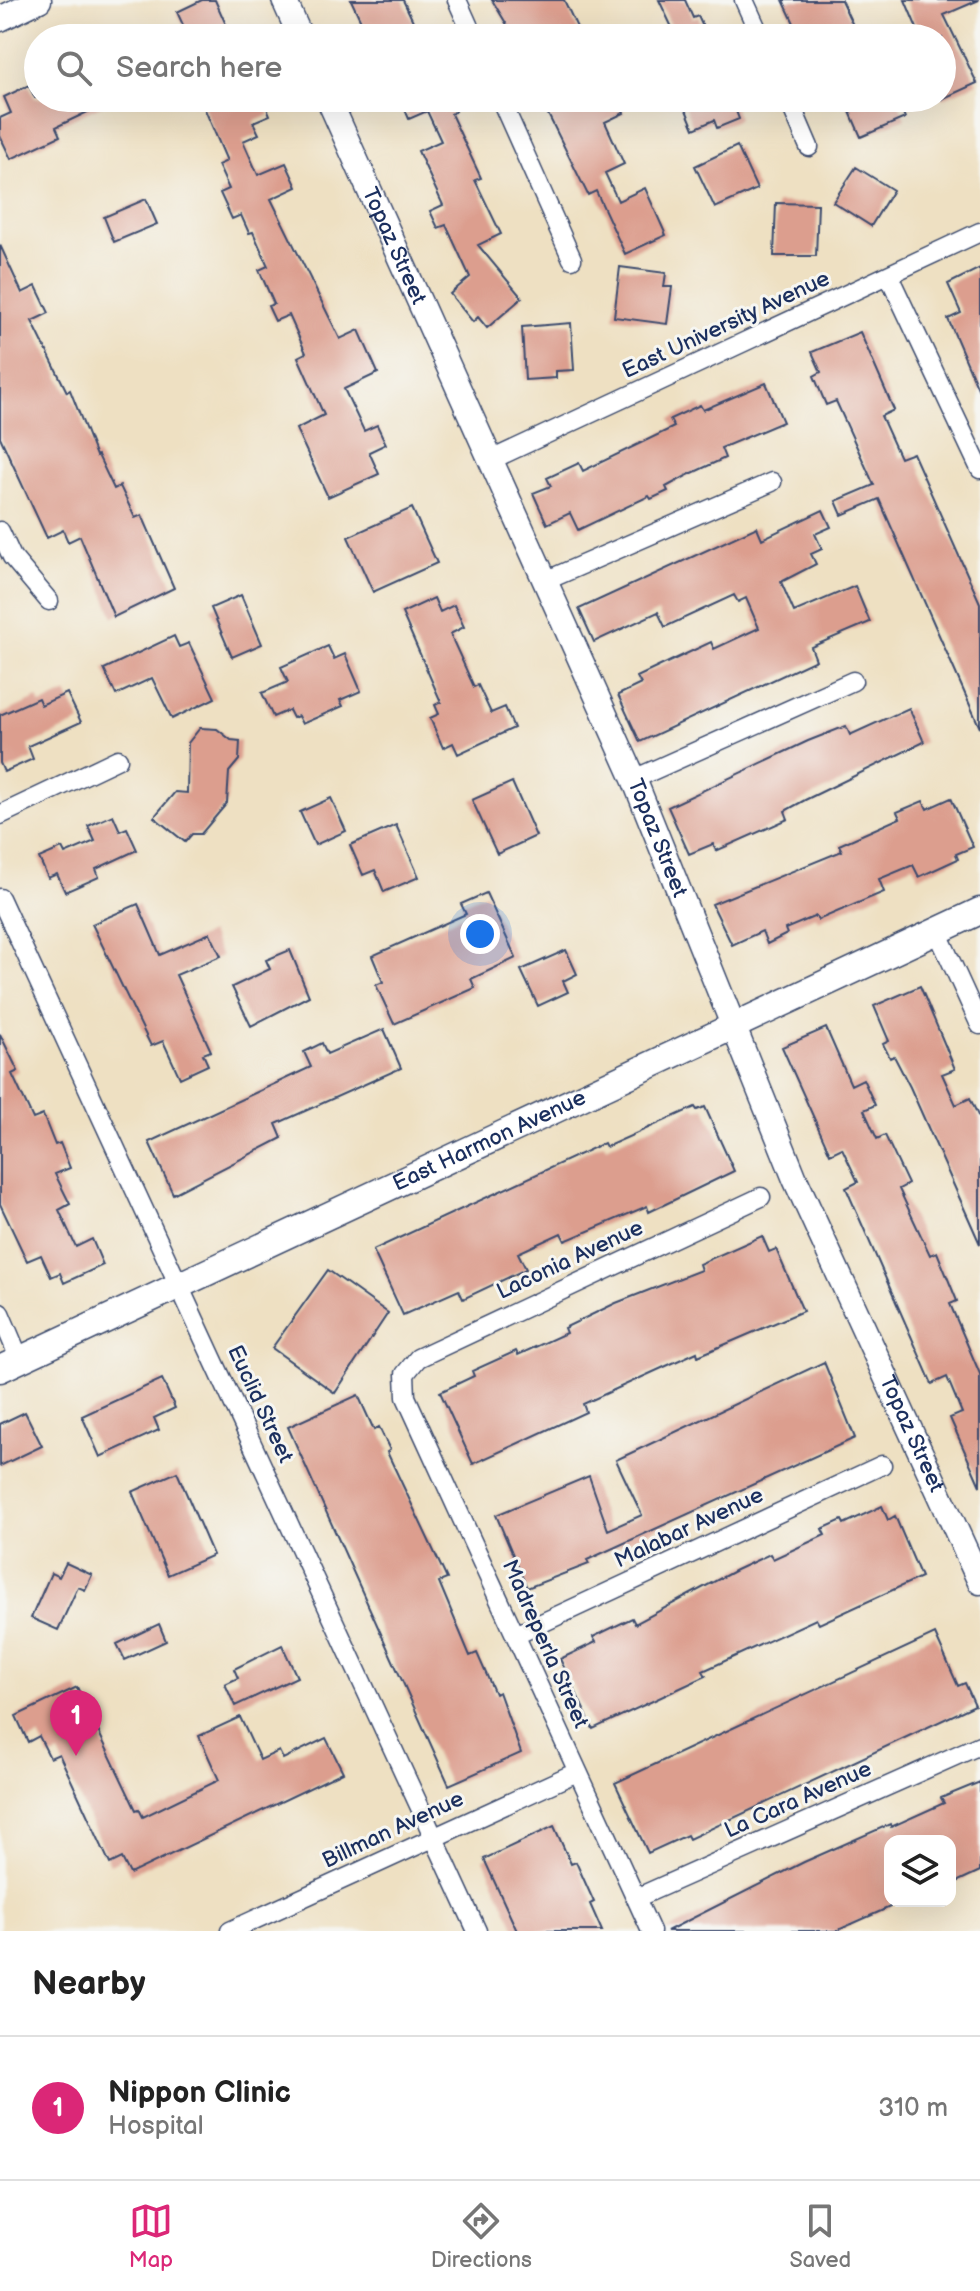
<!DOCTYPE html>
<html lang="en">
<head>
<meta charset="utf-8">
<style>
  :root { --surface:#fff; --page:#f2f2f2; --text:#222; --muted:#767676; --line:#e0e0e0; --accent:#db2777 }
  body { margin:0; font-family:"Balsamiq Sans",sans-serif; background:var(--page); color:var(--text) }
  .controls { position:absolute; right:24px; bottom:24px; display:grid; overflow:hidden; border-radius:16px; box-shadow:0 8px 32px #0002 }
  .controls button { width:72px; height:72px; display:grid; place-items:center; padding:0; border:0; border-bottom:2px solid var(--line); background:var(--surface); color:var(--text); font:40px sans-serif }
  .you { position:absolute; left:480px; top:934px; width:28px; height:28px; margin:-20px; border:6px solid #fff; border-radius:50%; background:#1a73e8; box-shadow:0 0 0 12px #1a73e833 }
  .badge { display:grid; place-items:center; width:52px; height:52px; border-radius:50%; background:var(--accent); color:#fff; font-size:26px; font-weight:700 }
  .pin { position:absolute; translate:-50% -66px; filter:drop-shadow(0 2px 4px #0008) }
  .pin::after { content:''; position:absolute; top:42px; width:28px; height:24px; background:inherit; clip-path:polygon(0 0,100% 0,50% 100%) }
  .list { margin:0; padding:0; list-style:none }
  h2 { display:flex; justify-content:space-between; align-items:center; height:104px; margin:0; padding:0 32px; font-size:34px }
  h2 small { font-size:26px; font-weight:400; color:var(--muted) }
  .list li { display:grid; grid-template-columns:52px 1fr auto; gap:24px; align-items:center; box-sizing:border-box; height:144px; padding:0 32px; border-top:2px solid var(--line) }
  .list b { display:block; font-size:30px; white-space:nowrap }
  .list p { margin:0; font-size:26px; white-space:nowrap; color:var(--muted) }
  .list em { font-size:26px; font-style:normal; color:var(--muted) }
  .icon { flex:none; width:44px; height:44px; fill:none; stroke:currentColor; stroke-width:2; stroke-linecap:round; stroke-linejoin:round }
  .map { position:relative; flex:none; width:980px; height:1931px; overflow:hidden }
  .search { position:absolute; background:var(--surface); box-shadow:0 8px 32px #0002; left:24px; right:24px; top:24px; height:88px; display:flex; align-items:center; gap:20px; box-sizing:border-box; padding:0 28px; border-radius:44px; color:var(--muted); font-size:30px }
  .sheet { height:248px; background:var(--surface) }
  nav { display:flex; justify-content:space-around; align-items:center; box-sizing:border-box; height:112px; border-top:2px solid var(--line); background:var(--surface); font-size:22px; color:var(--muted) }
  nav a { display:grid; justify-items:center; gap:4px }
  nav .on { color:var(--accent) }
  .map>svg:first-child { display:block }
</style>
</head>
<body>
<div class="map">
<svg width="980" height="1931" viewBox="0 0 980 1931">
  <rect width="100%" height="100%" fill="#f6f6f2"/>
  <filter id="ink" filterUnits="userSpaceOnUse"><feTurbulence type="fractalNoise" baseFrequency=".0125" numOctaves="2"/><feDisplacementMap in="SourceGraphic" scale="16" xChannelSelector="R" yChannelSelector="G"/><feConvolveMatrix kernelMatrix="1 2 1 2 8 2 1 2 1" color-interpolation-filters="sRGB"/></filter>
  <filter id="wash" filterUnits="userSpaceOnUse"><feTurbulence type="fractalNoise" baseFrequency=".006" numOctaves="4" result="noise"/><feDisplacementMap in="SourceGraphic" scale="32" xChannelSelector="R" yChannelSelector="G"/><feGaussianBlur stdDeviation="1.8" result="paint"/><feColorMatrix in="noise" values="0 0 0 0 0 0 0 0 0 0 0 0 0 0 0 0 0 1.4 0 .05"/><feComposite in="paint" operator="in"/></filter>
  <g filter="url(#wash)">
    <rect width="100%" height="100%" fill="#eee0c2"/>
    <g id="blocks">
      <path fill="#dc9e8e" d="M 202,0 L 215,0 L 232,38 L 189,38 L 177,12 Z
        M 351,0 L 403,0 L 421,38 L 369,38 Z
        M 492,0 L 564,0 L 582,38 L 515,38 Z
        M 659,0 L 685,0 L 693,18 L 698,16 L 708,38 L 677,38 Z
        M 783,0 L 841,0 L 859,38 L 801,38 Z
        M 905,0 L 979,0 L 944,15 L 977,83 L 942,99 L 942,38 L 921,38 Z
        M 29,85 L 35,98 L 117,98 L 56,127 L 60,136 L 11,159 L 0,136 L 0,118 L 11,113 L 4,97 Z
        M 200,98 L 263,98 L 270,115 L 253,122 L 259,134 L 243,141 L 258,175 L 286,163 L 297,187 L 271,199 L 340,339 L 359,330 L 378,373 L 344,389 L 364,431 L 377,425 L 386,444 L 369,452 L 379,474 L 328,497 L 296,429 L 324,415 L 298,357 L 306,353 L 289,315 L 275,321 L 268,306 L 274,304 L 259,270 L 268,266 L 253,232 L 249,233 L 241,215 L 232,219 L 220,193 L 229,189 L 218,165 L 227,161 Z
        M 400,98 L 454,98 L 451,100 L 456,111 L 451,114 L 481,178 L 475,180 L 501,234 L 478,245 L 522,298 L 487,328 L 478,317 L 473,322 L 450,294 L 470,277 L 446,225 L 438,228 L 430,211 L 443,205 L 418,151 L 441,141 L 427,111 L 409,119 Z
        M 540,98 L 589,98 L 593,106 L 617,98 L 624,113 L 605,122 L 624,164 L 605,173 L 618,201 L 645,188 L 666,235 L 625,254 L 596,191 L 588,195 Z
        M 681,98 L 731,98 L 739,119 L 717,128 L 714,120 L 694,129 Z
        M 844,98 L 897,98 L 905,118 L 861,137 Z
        M 737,146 L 757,189 L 715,208 L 695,166 Z
        M 856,167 L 893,190 L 871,226 L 833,202 Z
        M 146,199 L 157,224 L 114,242 L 104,217 Z
        M 776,203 L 818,204 L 816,256 L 774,256 Z
        M 0,245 L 22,293 L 36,286 L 49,313 L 32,321 L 67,392 L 70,390 L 96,456 L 98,455 L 114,489 L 120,486 L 135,518 L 142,515 L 174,588 L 114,617 L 80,536 L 68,542 L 63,530 L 47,538 L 0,437 Z
        M 620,267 L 666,273 L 664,287 L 672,287 L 667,324 L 614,317 Z
        M 980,268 L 980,393 L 948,319 L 961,313 L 948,284 Z
        M 571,323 L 574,370 L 556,371 L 556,378 L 525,380 L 522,327 Z
        M 860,332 L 894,410 L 881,416 L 900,458 L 913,453 L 980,603 L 980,728 L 879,499 L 842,515 L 836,501 L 874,485 L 836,401 L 826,405 L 814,376 L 821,372 L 812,352 Z
        M 766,383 L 783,422 L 721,448 L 725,458 L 688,475 L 666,487 L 668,491 L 651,499 L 649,496 L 578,530 L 570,513 L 547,524 L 533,493 L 551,486 L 547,478 L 579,463 L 583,471 L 674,427 L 670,419 L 700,405 L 703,410 Z
        M 412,508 L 437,563 L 373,592 L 348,537 Z
        M 823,510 L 831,527 L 815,534 L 822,549 L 811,554 L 816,564 L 781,582 L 794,612 L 855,586 L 870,622 L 811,647 L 816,660 L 640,742 L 618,695 L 641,684 L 637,677 L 675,659 L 711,642 L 714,649 L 759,628 L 746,598 L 738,602 L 734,595 L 665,627 L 658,612 L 594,642 L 579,609 L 757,527 L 762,539 Z
        M 241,595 L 262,644 L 232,657 L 211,608 Z
        M 434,598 L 440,612 L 454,605 L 464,627 L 450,634 L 474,687 L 478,685 L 491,713 L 505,707 L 514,728 L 458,754 L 453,743 L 443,748 L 430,718 L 439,714 L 435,705 L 441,702 L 402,613 Z
        M 174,636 L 179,647 L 189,643 L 215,698 L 172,719 L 152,678 L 116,695 L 104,669 Z
        M 328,646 L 334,659 L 345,654 L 361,691 L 340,700 L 343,706 L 302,724 L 298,716 L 293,718 L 289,710 L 273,717 L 262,693 L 288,682 L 281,667 Z
        M 67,693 L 81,722 L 28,746 L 33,759 L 4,772 L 0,763 L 0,715 L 38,698 L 41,705 Z
        M 909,708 L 924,742 L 805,800 L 785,811 L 788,819 L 716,851 L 713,844 L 689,854 L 668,807 L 808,741 L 846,726 L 850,735 Z
        M 200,728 L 217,729 L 231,740 L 240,741 L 239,760 L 229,772 L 227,803 L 201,834 L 192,834 L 185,842 L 154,817 L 175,792 L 187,793 L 188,743 Z
        M 512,782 L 536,836 L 497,854 L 472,800 Z
        M 331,798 L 346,831 L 315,845 L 300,812 Z
        M 951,798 L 973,847 L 956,854 L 958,859 L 919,877 L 913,865 L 879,879 L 884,892 L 818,920 L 816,916 L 785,929 L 787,934 L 767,944 L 762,931 L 732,945 L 712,904 L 842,851 L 839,845 L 900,818 L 897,812 L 923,801 L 927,809 Z
        M 113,815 L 120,831 L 127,828 L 137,850 L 96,869 L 99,877 L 65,892 L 57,874 L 48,878 L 39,858 L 62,848 L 65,854 L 95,841 L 88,826 Z
        M 396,825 L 419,877 L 384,892 L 375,870 L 363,875 L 350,845 Z
        M 486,893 L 516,958 L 471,979 L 475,988 L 394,1024 L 376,985 L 383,982 L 372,956 L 466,914 L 461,904 Z
        M 138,904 L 160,955 L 210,933 L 221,956 L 176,975 L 211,1051 L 203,1054 L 208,1065 L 180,1078 L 163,1041 L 151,1046 L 92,924 Z
        M 290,950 L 309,996 L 251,1026 L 232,987 L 270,969 L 266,960 Z
        M 566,950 L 577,974 L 563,981 L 568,992 L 538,1006 L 521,970 Z
        M 920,986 L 955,1069 L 942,1074 L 956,1105 L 970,1098 L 980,1120 L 980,1244 L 910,1087 L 894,1056 L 890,1058 L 883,1044 L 889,1041 L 874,1006 Z
        M 826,1028 L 851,1085 L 863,1079 L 875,1105 L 864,1110 L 877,1139 L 885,1135 L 908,1184 L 899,1189 L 930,1255 L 937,1252 L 957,1301 L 950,1304 L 980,1374 L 980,1486 L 950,1418 L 962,1413 L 947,1377 L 932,1384 L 846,1188 L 858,1182 L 842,1148 L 830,1154 L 782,1047 Z
        M 384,1029 L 401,1068 L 276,1124 L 282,1138 L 173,1194 L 149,1142 L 311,1067 L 304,1052 L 322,1043 L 327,1054 Z
        M 0,1034 L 18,1071 L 12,1074 L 33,1119 L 43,1115 L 55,1145 L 60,1143 L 70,1168 L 55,1174 L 70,1204 L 59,1210 L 76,1247 L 92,1239 L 103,1265 L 64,1283 L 60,1273 L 51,1277 L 41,1255 L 27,1261 L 0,1204 Z
        M 695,1107 L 697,1110 L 705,1107 L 734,1171 L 649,1212 L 647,1206 L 565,1241 L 561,1233 L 518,1253 L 526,1269 L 463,1299 L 459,1290 L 403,1315 L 373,1250 L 604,1143 L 606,1147 Z
        M 762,1236 L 769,1252 L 776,1249 L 803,1311 L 698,1356 L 697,1352 L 583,1404 L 586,1412 L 473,1464 L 440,1392 L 474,1376 L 472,1371 L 516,1351 L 518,1355 L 566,1333 L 564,1328 L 616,1303 L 701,1270 L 699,1264 Z
        M 328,1270 L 388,1313 L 335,1393 L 272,1348 Z
        M 824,1362 L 855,1438 L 587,1560 L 589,1564 L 527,1588 L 496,1515 L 589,1476 L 608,1530 L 642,1515 L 616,1460 Z
        M 162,1379 L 175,1408 L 154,1418 L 159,1430 L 100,1457 L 82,1416 Z
        M 358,1395 L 374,1430 L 379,1427 L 390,1450 L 387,1452 L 447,1579 L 439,1582 L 470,1656 L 477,1653 L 495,1694 L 499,1692 L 521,1753 L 449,1785 L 288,1427 Z
        M 25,1412 L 42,1446 L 0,1466 L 0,1424 Z
        M 177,1472 L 213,1555 L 168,1575 L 132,1492 Z
        M 882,1506 L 888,1520 L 895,1516 L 921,1577 L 819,1624 L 816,1619 L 703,1671 L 706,1676 L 593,1729 L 560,1659 L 596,1642 L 593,1637 L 632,1618 L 635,1624 L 736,1570 L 770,1554 L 773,1559 L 825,1535 L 822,1529 L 842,1520 L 844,1524 Z
        M 66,1563 L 92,1575 L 85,1590 L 78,1587 L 58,1630 L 31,1618 L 51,1573 L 59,1577 Z
        M 159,1624 L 166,1641 L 125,1660 L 117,1644 Z
        M 935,1634 L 958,1686 L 965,1683 L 975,1705 L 689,1839 L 687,1835 L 648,1853 L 615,1783 Z
        M 282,1645 L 297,1677 L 235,1706 L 225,1684 L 238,1678 L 234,1669 Z
        M 77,1687 L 136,1810 L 139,1809 L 143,1817 L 219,1780 L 199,1736 L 240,1717 L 260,1760 L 279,1751 L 283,1759 L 326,1738 L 343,1772 L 130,1874 L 122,1858 L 110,1864 L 59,1754 L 50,1758 L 39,1736 L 28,1742 L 16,1716 Z
        M 980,1782 L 980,1871 L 950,1885 L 950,1841 L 890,1841 L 890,1907 L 836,1931 L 667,1931 L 804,1862 L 890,1824 L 891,1827 L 944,1803 L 941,1798 Z
        M 554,1826 L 571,1864 L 576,1862 L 594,1902 L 590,1904 L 602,1931 L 517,1931 L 484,1859 Z"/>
    </g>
  </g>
  <g filter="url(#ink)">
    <use href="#blocks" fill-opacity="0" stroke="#3b4a6d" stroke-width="2"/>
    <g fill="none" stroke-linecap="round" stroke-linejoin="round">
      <g stroke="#3b4a6d" stroke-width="21">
        <path id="minor" d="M 457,0 L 474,38
          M 744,0 L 761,38
          M 500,98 L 572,259
          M 788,98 L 809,147
          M 889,276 L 980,469
          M 491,460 L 980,232
          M 0,531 L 12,557 L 49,601
          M 545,581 L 772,482
          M 634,779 L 853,681
          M 0,815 L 118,759
          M 0,898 L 477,1931
          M 937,931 L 980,1025
          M 0,1313 L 20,1360
          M 516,1635 L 882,1465
          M 636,1898 L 980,1745
          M 230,1931 L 577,1772
          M 651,1931 L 406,1397 L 405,1374 L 418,1358 L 761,1197"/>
      </g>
      <g stroke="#3b4a6d" stroke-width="27">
        <g id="tertiary">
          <path d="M 284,0 L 301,38"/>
          <path d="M 0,19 L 39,0"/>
          <path id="s1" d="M 328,98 L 634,779 L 795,1179 L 980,1582"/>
        </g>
      </g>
      <g stroke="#3b4a6d" stroke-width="29">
        <g id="secondary">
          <path id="s2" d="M 0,1369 L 980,911"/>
        </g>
      </g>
      <use href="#minor" stroke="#fff" stroke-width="18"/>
      <use href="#tertiary" stroke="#fff" stroke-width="24"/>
      <use href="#secondary" stroke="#fff" stroke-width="26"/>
    </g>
  </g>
  <g text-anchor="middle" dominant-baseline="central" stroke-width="6" stroke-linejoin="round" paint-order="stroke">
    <g font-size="22" fill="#1b2f5e" stroke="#f6f6f2">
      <text stroke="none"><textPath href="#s1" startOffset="162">Topaz Street</textPath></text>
      <text transform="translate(726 325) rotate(-25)">East University Avenue</text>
      <text stroke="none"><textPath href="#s1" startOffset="810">Topaz Street</textPath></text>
      <text stroke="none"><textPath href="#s2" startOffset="540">East Harmon Avenue</textPath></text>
      <text transform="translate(570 1260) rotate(-25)">Laconia Avenue</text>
      <text transform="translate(260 1404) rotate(65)">Euclid Street</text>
      <text stroke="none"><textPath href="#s1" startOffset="1458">Topaz Street</textPath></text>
      <text transform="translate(689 1528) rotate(-25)">Malabar Avenue</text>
      <text transform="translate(545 1644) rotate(66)">Madreperla Street</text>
      <text transform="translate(798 1800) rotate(-24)">La Cara Avenue</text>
      <text transform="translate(393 1830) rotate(-25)">Billman Avenue</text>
    </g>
  </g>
</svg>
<div class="controls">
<button><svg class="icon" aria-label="layers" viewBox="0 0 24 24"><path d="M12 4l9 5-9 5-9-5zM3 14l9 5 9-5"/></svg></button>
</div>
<div class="you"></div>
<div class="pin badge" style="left:76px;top:1756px">1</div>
<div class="search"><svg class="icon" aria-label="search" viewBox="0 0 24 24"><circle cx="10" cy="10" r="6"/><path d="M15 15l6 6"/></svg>Search here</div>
</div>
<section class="sheet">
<h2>Nearby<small></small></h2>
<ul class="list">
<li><span class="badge">1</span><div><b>Nippon Clinic</b><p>Hospital</p></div><em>310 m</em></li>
</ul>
</section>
<nav>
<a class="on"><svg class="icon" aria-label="map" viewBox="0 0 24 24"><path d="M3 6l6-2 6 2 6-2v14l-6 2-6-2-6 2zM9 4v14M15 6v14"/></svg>Map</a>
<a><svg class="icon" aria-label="directions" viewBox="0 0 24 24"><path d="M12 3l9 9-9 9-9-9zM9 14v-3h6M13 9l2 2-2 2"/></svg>Directions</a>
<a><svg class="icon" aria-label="saved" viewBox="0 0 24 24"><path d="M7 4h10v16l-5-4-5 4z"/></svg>Saved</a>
</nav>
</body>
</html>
